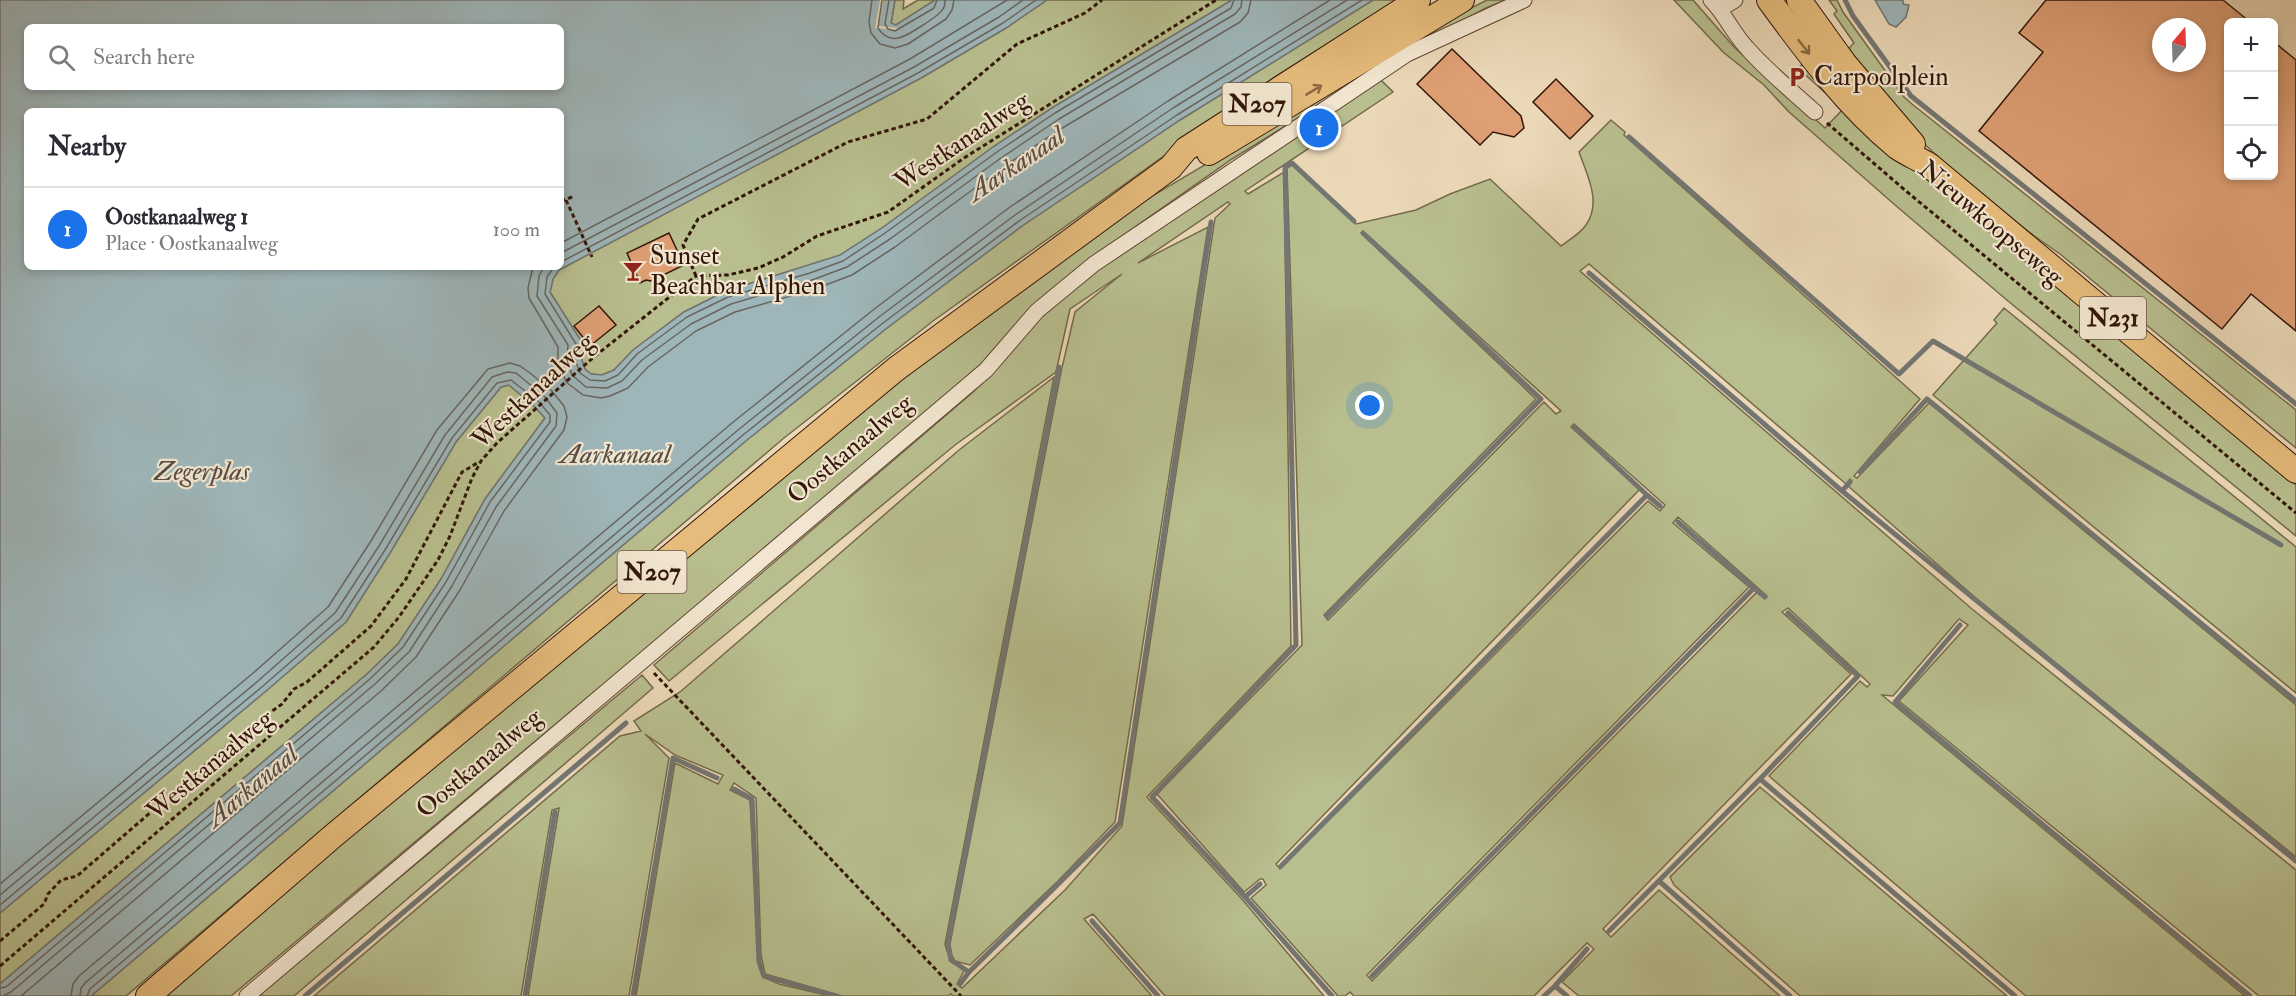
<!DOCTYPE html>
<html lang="en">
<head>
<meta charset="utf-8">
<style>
  :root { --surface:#fff; --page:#f7f7f7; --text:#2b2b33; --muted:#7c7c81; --line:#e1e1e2; --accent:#1a73e8 }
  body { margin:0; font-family:"IM FELL Double Pica",serif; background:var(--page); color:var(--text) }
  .controls { position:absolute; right:18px; top:18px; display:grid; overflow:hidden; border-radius:9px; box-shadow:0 3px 9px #0003 }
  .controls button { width:54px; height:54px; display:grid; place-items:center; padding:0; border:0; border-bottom:2px solid var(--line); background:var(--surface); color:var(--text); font:30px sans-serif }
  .compass { position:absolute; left:2152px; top:18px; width:54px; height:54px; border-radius:50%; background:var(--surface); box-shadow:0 3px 9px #0003; rotate:19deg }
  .you { position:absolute; left:1370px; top:406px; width:21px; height:21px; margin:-15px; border:4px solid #fff; border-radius:50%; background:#1a73e8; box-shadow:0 0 0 9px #1a73e833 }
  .badge { display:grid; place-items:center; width:39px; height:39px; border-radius:50%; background:var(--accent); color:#fff; font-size:20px; font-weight:700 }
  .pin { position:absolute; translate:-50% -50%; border:3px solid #fff; box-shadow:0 2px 6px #0006 }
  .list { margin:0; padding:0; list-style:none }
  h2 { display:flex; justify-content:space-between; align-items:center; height:78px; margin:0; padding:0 24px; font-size:26px }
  h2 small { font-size:20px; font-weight:400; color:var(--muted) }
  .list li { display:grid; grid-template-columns:39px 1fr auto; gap:18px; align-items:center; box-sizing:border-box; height:84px; padding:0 24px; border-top:2px solid var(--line) }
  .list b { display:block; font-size:22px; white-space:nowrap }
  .list p { margin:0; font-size:20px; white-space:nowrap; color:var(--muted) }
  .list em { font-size:20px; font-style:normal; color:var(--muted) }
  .icon { flex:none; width:33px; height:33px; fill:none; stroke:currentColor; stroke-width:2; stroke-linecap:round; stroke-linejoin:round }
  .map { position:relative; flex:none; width:2296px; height:996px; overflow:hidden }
  .search { position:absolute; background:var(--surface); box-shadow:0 3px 9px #0003; left:24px; top:24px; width:540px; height:66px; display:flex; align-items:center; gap:15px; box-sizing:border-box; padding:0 21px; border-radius:9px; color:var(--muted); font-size:22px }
  .panel { position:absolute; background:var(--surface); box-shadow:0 3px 9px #0003; left:24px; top:108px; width:540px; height:162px; border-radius:9px }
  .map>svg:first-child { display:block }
</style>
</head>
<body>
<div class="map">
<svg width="2296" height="996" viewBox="0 0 2296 996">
  <rect width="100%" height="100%" fill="#ebd8b7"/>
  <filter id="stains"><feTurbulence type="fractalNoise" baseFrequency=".00333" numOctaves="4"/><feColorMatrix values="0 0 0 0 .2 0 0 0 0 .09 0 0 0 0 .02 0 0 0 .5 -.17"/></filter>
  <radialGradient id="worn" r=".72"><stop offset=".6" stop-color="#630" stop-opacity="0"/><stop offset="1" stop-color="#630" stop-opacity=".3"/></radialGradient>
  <path fill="#b8be8e" stroke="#756a4b" stroke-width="1.5" fill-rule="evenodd" d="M 895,0 L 904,0 L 903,9 L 918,0 L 935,0 L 896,25 L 891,24 Z
    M 1047,0 L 1232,0 L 1052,108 L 993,147 L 882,228 L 840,256 L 726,291 L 684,312 L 633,350 L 614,370 L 602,375 L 591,374 L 585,369 L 580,355 L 583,344 L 550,292 L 553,279 L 559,270 L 921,78 L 1006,28 Z
    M 1373,0 L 1397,0 L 1276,76 L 933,321 L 784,438 L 126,996 L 91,996 L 747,440 L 887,328 L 1022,226 L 1180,120 Z
    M 1487,0 L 1506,0 L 1486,8 L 1417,44 L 1406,41 Z
    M 1674,0 L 1693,0 L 1734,47 L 1825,128 L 1843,109 L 1798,68 L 1803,64 L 2167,378 L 2296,485 L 2296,536 L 2008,301 L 1895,205 L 1789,112 L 1764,85 L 1723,52 Z
    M 1829,0 L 1837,0 L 1843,12 L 1904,97 L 1912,104 L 2296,410 L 2296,448 L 2060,254 L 2003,214 L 1972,188 L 1920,140 L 1865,75 L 1849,48 L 1854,43 L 1834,14 L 1837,11 Z
    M 1381,80 L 1393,92 L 1245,191 L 1248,194 L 1284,172 L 1291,646 L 1147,797 L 1241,898 L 1324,996 L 1165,996 L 1093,914 L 1084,919 L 1152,996 L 953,996 L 951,994 L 948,996 L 842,996 L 765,974 L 761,955 L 756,798 L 734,783 L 730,790 L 750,800 L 759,966 L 763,977 L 779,984 L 830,996 L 636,996 L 675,763 L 718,784 L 723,775 L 675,755 L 645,734 L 669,758 L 629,996 L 528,996 L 559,808 L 552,810 L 521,996 L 314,996 L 620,736 L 641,731 L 634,721 L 680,692 L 959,450 L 1054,377 L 945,944 C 948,958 953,962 965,969 L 957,984 L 962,988 L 1065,890 L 1122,826 L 1215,218 L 1230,204 L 1228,202 L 1138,263 L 1208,227 L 1115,822 L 1057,882 L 970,965 L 955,961 L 950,952 L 950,944 L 1061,372 L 1075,312 L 1122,274 L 1070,309 L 1056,372 L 955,445 L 669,681 L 654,665 L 972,393 L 996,369 L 1047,310 L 1081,281 Z
    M 1343,83 L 1337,94 L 1232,159 L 1088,260 L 1052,289 L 1021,318 L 980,365 L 726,584 L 588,697 L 231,996 L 156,996 L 759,487 L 1120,215 Z
    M 1611,120 L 1625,132 L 1624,135 L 1920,399 L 1854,476 L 1857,478 L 1929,403 L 2296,705 L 2296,857 L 1978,600 L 1848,486 L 1852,481 L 1850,479 L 1846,484 L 1589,264 L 1580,271 L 1972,609 L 2296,870 L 2296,996 L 2259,996 L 1899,701 L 1968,625 L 1959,619 L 1893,696 L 1882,695 L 2245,996 L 2026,996 L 1769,776 L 1860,681 L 1867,687 L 1870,684 L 1788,608 L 1782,612 L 1851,674 L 1603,929 L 1611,937 L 1659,890 L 1780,996 L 1579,996 L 1562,982 L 1594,949 L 1587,943 L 1534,996 L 1354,996 L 1350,992 L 1345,996 L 1338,996 L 1251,898 L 1266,885 L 1263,879 L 1260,879 L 1244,892 L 1157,794 L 1302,645 L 1287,168 L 1292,165 L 1356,224 L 1416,210 L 1450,194 L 1490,179 L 1561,246 C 1569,240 1581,233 1586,225 C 1602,202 1587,175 1579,152 ZM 1363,231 L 1561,411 L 1556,414 L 1544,402 L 1328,620 L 1324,615 L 1536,399 L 1361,233 ZM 1574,424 L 1665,505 L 1660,511 L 1648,501 L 1280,869 L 1276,864 L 1640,489 L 1571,427 ZM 1678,517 L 1767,596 L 1765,598 L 1757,592 L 1372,981 L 1367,975 L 1749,587 L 1673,523 Z
    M 2004,308 L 2296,547 L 2296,693 L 1933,395 L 1997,323 L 1994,320 Z
    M 509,385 L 535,407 L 545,418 L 485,499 L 441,579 L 398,644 L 367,674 L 0,984 L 0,913 L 266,691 L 346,622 L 390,553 L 456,442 L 501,387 Z
    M 642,675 L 653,688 L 294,996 L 258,996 Z
    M 1760,787 L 2007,996 L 1800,996 L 1674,885 L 1670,877 Z"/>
  <path fill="#9eb6ba" stroke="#737673" stroke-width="1.5" fill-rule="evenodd" d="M 0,0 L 895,0 L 891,23 L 896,25 L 935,0 L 1047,0 L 1006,28 L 921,78 L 559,270 L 553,279 L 550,292 L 583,344 L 580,355 L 585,369 L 591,374 L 602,375 L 614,370 L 633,350 L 684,312 L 726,291 L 840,255 L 882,228 L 993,147 L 1052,108 L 1232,0 L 1373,0 L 1180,120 L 1022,226 L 887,328 L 747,440 L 91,996 L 0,996 L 0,984 L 367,674 L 398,644 L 441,579 L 485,499 L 545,418 L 535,407 L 509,385 L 501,387 L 456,442 L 390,553 L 346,622 L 266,691 L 0,913 ZM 27,27 L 561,27 L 561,87 L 27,87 ZM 27,111 L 561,111 L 561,267 L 27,267 Z
    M 1875,0 L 1903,0 L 1903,4 L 1909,5 L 1906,17 L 1896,27 L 1889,24 Z"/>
  <path fill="#ebd8b7" d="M 880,0 L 883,0 L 879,26 L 898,28 L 897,30 L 875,28 Z"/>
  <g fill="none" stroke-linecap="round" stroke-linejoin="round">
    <path stroke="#686661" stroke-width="1.5" d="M 872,0 L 869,22 L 871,33 L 880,44 L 895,48 L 908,44 L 946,19 L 952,10 L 954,0
      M 882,0 L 878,28 C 882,35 890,40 898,38 C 906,37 939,16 943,9 C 945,6 945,4 945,0
      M 889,0 L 885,24 L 888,29 L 895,31 L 934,8 L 937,0
      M 561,243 L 910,59 L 1007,0
      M 561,253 L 914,67 L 999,17 L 1023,0
      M 561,262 L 918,73 L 1003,23 L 1036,0
      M 533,267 L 528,288 L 529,298 L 558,347 L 558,359 L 566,382 L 583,395 L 601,398 L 610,396 L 628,388 L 648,367 L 696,331 L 735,312 L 815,289 L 852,275 L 895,247 L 1006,165 L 1064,127 L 1240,22 L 1248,13 L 1251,0
      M 544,267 L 539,276 L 537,296 L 568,345 L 567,358 L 572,375 L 586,387 L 607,388 L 622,381 L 642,360 L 691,324 L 731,304 L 812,280 L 847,267 L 890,239 L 1001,158 L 1059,119 L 1235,14 L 1241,7 L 1242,0
      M 554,267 L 547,277 L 545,294 L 576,344 L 574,356 L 580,373 L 590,380 L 605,381 L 618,375 L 637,354 L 687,317 L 728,297 L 810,273 L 843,261 L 885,233 L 997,152 L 1055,113 L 1231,8 L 1234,0
      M 0,884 L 252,674 L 328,607 L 371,541 L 437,430 L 488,369 L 510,363 L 520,366 L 530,373 L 551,390 L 564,406 L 567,417 L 564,430 L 504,511 L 460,590 L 416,657 L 381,691 L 21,996
      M 0,895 L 258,681 L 335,613 L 379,546 L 445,435 L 492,377 L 507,372 L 516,373 L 545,397 L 557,413 L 556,426 L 496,507 L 452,586 L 409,652 L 375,684 L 11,992 L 3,996
      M 0,905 L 263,686 L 341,618 L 385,550 L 452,438 L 497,383 L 511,380 L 539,402 L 550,415 L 550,422 L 490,502 L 446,582 L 403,647 L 371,678 L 6,987 L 0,988
      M 71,996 L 73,984 L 79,976 L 732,423 L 873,310 L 1010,207 L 1168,101 L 1330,0
      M 80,996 L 81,988 L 85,983 L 738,430 L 879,317 L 1015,215 L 1173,108 L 1347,0
      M 87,996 L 90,989 L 743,435 L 883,323 L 1019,221 L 1177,115 L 1362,0"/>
    <path stroke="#737673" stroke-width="5" d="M 1845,0 L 1853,16 L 1911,96 L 2296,404
      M 1629,137 L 1899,374 L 1933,341 L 2281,545
      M 1589,273 L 1842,491 L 2296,861
      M 1059,367 L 948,943 L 951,960 L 969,972 L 1120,823 L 1211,222
      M 1860,472 L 1927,399 L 2296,701
      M 1842,491 L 1850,482
      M 1647,495 L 1660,506
      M 1754,588 L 1765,597
      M 1327,616 L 1541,399 L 1364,234
      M 1960,625 L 1895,702 L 2250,996
      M 1760,779 L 2015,996
      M 734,789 L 752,799 L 759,962 L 764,976 L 836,996
      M 1281,866 L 1647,495 L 1574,427
      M 1659,881 L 1790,996
      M 1245,897 L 1260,884
      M 1092,921 L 1158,996
      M 1609,931 L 1760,779 L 1858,676 L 1788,613
      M 1372,976 L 1754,588 L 1678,522
      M 960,984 L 969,972
      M 305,996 L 626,723
      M 525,996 L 555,812
      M 633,996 L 673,758 L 717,778
      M 1332,996 L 1245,897 L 1152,797 L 1296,645 L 1285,167 L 1292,163 L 1354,221
      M 1544,996 L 1555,986
      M 1567,996 L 1555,986 L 1587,949"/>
  </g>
  <path fill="#df9f75" stroke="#321608" stroke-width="1.5" fill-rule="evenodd" d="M 2046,0 L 2223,0 L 2250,22 L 2229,22 L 2229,176 L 2274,176 L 2274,42 L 2296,60 L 2296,331 L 2251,294 L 2222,329 L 1979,131 L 2043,52 L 2019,33 ZM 2161,27 L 2197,27 L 2197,63 L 2161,63 Z
    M 1452,49 L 1521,116 L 1524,128 L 1514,137 L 1493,132 L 1480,145 L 1417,84 Z
    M 1556,79 L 1593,116 L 1570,139 L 1533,102 Z
    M 669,233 L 684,265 L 651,281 L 646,280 L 640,283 L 627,253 Z
    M 599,306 L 616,325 L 590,346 L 574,326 Z"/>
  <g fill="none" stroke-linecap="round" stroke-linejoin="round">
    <g stroke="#604634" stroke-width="17">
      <path id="street" d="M 1711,0 C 1725,14 1733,33 1747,48 C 1767,71 1792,91 1815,112
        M 1720,9 L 1735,0
        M 247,996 L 986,370 L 1037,311 L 1094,264 L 1407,54 L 1524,0"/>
    </g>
    <g stroke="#321608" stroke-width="26">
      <path id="primary" d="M 1769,0 C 1807,52 1847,106 1897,147 C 1907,154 1919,159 1929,165 L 2296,471
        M 1799,0 L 1845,64 L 1913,144
        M 1209,153 L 1462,0
        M 148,996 L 333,836 L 896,369 L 1171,167 L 1186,149 L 1418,0"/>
    </g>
    <path stroke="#321608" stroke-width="3" stroke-dasharray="4.5 3" stroke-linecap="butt" d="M 1827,123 L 1906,191 L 2296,513
      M 566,200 L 592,257
      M 561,201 L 575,196
      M 696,276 L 683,245 L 698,219 L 848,142 L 927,119 L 1017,44 L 1085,13 L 1102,0
      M 654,673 L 961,996
      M 0,941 L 44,904 L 48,894 L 61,880 L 77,876 L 247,729 L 282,704 L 294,689 L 307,682 L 371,626 L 406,579 L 462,472 L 479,462
      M 0,966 L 374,647 L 399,617 L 438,560 L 450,536 L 472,478 L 481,461 L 497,443 L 595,356 L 696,276 L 728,275 L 758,268 L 783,257 L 817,236 L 888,212 L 964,158 L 1216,0"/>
    <use href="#street" stroke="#f2e6d0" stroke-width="15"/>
    <use href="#primary" stroke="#e6bc7c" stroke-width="24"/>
  </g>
  <defs><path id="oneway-shaft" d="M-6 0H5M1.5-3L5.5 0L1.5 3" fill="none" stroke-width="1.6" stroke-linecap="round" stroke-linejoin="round" transform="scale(1.5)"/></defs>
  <g stroke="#8c6942">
    <use href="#oneway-shaft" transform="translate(1804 47) rotate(52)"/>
    <use href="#oneway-shaft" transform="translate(1314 90) rotate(-31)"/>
  </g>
  <defs>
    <g id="parking-bare" transform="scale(1.62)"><path d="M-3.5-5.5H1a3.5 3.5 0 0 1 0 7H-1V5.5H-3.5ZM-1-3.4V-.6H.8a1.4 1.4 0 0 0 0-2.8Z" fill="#8f2418" stroke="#f2e6d0" stroke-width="2.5" paint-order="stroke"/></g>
    <g id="bar-bare" transform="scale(1.62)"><path d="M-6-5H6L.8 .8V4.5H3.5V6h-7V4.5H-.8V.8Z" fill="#8f2418" stroke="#f2e6d0" stroke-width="2.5" paint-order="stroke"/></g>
  </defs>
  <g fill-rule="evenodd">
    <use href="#parking-bare" x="1797" y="77"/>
    <use href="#bar-bare" x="633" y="271"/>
  </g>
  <g text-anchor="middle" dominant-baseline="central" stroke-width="4.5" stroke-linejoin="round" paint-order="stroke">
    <g fill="#f2e6d0" stroke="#6c5444" stroke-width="1.5">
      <rect x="1222.5" y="83" width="69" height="42" rx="4.5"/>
      <rect x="2080" y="297" width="66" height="42" rx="4.5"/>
      <rect x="617.5" y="551" width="69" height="42" rx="4.5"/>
    </g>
    <g font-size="24" font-weight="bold" fill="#321608">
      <text x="1257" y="104">N207</text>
      <text x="2113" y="318">N231</text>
      <text x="652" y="572">N207</text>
    </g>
    <g font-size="26" fill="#321608" stroke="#f2e6d0" text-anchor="start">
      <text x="1814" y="77">Carpoolplein</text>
      <text x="650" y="256">Sunset<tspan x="650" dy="30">Beachbar Alphen</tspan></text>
    </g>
    <g font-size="26" fill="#321608" stroke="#f2e6d0">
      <text transform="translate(962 141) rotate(-34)">Westkanaalweg</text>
      <text transform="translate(1991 223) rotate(40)">Nieuwkoopseweg</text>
      <text transform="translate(533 391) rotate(-43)">Westkanaalweg</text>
      <text transform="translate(850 449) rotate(-40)">Oostkanaalweg</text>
      <text transform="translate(479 763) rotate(-40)">Oostkanaalweg</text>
      <text transform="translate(210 765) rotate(-40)">Westkanaalweg</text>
    </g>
    <g font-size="27" font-style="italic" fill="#584e46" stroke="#f2e6d0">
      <text transform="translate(1016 164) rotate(-34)">Aarkanaal</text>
      <text x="615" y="454">Aarkanaal</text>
      <text x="202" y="471">Zegerplas</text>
      <text transform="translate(252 786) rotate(-40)">Aarkanaal</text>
    </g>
  </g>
  <rect width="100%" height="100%" filter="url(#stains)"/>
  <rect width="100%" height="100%" fill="url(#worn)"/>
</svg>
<div class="controls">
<button>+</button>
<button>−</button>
<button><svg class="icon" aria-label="locate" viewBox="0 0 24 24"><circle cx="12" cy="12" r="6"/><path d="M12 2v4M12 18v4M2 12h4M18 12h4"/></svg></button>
</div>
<svg class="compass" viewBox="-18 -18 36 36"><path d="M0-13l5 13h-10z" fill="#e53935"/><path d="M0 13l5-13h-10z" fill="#7c7c81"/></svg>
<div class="you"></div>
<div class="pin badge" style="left:1319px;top:128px">1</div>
<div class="search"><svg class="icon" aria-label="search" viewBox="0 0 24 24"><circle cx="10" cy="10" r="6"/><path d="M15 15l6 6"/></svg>Search here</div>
<section class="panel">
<h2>Nearby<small></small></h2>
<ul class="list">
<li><span class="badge">1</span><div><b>Oostkanaalweg 1</b><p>Place · Oostkanaalweg</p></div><em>100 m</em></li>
</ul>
</section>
</div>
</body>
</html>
